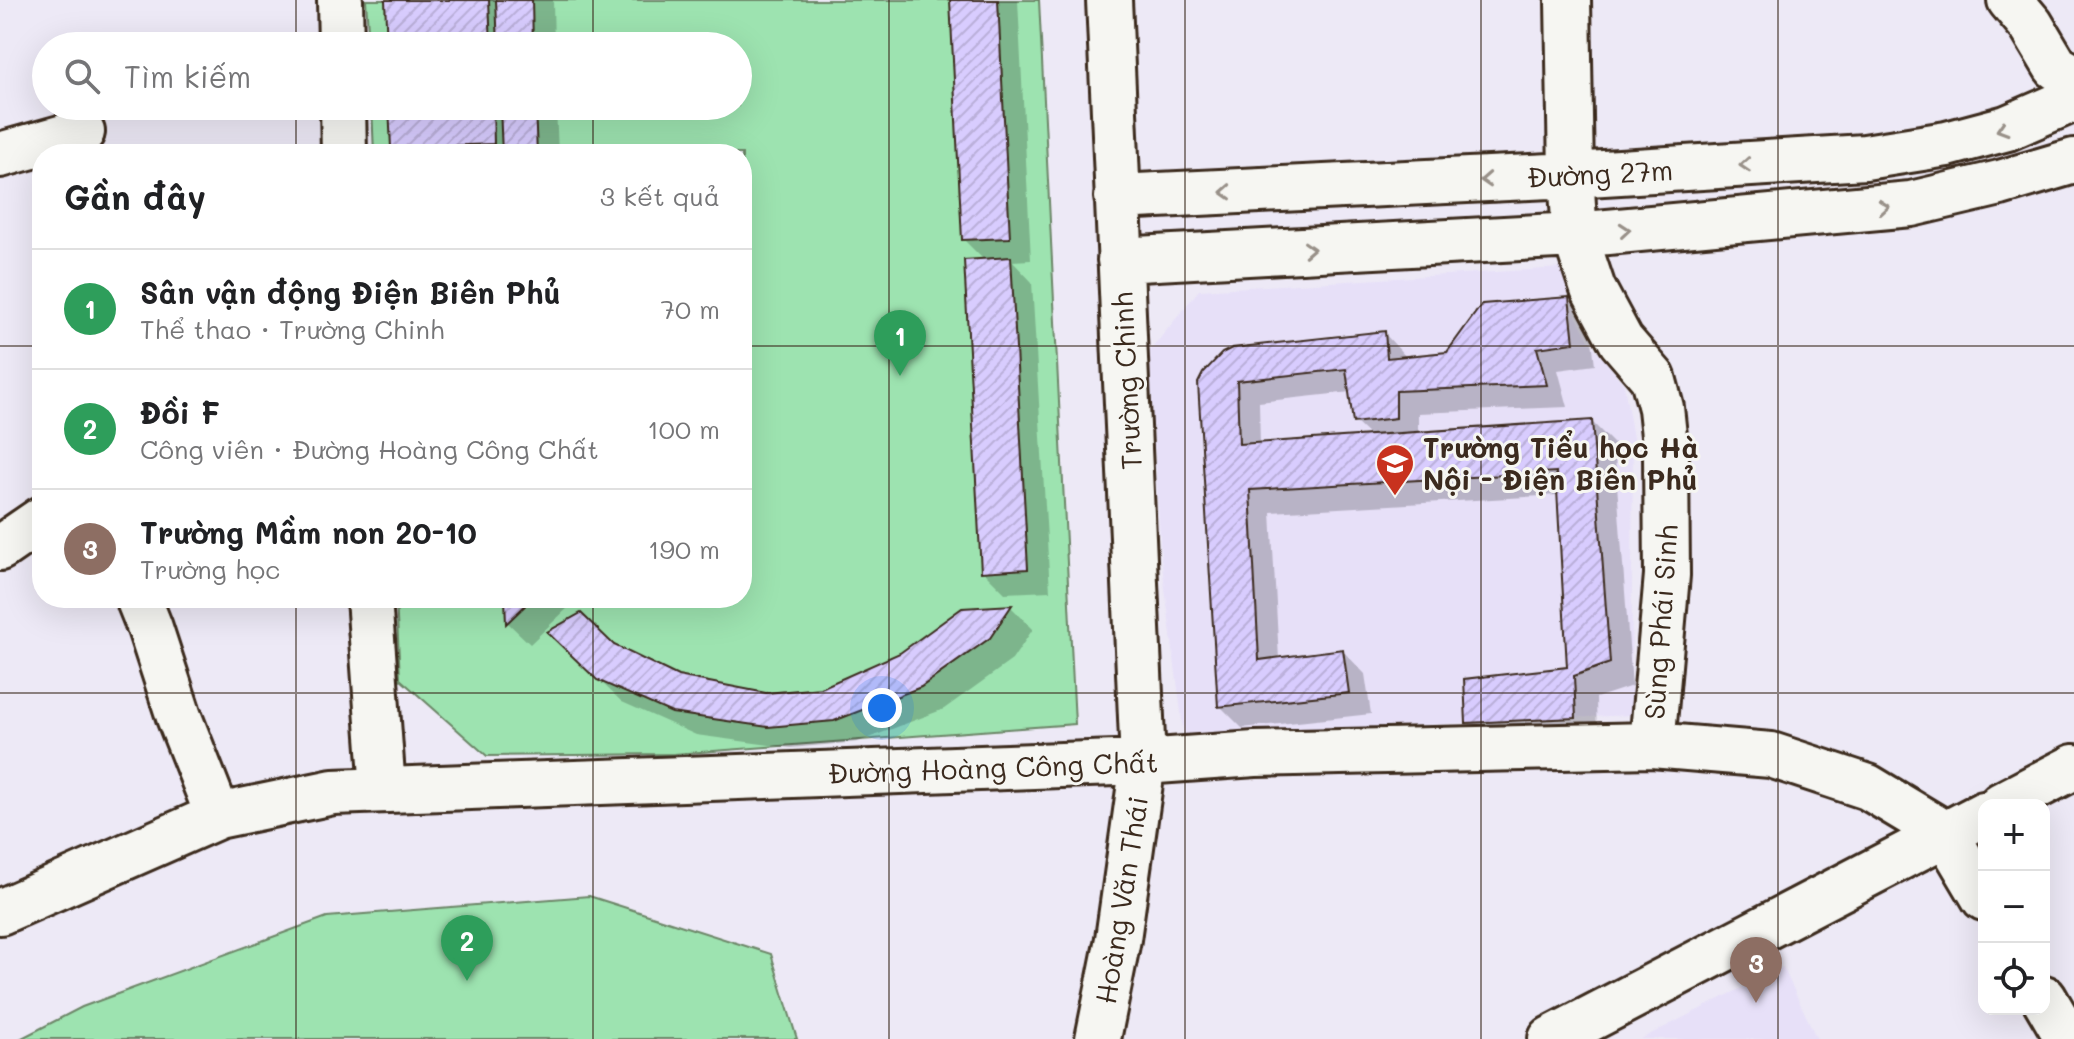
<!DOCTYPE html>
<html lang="vi">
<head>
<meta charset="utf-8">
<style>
  :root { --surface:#fff; --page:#f6f6f6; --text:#202124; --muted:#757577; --line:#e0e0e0; --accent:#c8321e }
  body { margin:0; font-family:Mali,sans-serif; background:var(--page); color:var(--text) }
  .controls { position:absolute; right:24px; bottom:24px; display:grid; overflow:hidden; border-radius:16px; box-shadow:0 8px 32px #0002 }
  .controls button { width:72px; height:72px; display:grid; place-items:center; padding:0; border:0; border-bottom:2px solid var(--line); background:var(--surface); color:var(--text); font:40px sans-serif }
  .you { position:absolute; left:882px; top:708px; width:28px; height:28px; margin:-20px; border:6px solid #fff; border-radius:50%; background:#1a73e8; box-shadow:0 0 0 12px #1a73e833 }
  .badge { display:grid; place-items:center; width:52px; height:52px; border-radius:50%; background:var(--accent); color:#fff; font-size:26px; font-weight:700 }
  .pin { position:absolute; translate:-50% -66px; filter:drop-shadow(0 2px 4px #0008) }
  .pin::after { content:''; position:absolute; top:42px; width:28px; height:24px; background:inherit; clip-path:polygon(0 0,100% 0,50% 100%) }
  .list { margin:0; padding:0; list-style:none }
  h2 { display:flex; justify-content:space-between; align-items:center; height:104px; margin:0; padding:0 32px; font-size:34px }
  h2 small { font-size:26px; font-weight:400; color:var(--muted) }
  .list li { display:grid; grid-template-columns:52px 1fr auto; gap:24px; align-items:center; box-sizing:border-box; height:120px; padding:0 32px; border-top:2px solid var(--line) }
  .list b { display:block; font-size:30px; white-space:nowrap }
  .list p { margin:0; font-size:26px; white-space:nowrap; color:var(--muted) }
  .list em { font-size:26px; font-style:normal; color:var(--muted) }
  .icon { flex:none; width:44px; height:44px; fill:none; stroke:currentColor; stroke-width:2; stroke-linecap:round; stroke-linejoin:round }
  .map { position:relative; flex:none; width:2074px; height:1039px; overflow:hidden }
  .search { position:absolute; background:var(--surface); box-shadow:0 8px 32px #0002; left:32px; top:32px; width:720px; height:88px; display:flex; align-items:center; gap:20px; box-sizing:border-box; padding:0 28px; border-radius:44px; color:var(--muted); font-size:30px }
  .panel { position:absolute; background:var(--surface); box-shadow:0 8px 32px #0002; left:32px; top:144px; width:720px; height:464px; border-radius:32px }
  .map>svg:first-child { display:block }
</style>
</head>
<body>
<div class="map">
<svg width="2074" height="1039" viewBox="0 0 2074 1039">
  <defs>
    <pattern id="building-hatch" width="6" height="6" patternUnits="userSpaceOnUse" patternTransform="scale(2)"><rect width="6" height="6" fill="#d8ccfe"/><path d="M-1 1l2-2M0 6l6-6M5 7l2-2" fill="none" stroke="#baafd9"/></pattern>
  </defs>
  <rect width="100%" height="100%" fill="#ede9f6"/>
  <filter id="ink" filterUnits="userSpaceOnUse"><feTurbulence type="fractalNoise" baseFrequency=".0125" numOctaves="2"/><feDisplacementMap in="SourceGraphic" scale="16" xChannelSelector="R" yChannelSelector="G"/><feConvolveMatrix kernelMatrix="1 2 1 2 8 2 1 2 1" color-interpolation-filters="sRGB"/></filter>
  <g filter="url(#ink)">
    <path fill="#e7e0f8" d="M 1561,268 L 1572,308 L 1590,342 L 1624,385 L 1633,438 L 1631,715 L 1184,736 L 1161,557 L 1149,352 L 1199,290 Z
      M 1783,967 L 1817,1039 L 1641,1039 Z"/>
    <path fill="#9de3b0" stroke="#6c8667" stroke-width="2" d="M 366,0 L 1039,0 L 1075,724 L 674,754 L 487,756 L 400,679 L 396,598 L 742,598 L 742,154 L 374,154 L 372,106 L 738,106 L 738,46 L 369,46 Z
      M 589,896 L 771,954 L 797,1039 L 20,1039 L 82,1007 L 327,917 Z"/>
    <path fill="#0003" fill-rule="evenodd" d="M 387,0 L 553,0 L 554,46 L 389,46 Z
      M 952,0 L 1018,0 L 1031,260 L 1012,261 L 1032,282 L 1050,591 L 1005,593 L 983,571 L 985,261 L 964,240 Z
      M 391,106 L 556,106 L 558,154 L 400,154 L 393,147 Z
      M 1568,299 L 1590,322 L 1595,365 L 1558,370 L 1568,407 L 1418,413 L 1418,434 L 1592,422 L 1614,444 L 1632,686 L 1596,698 L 1597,739 L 1490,744 L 1468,722 L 1569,669 L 1559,495 L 1271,512 L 1279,659 L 1343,651 L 1365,674 L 1371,714 L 1242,728 L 1220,706 L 1200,384 L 1384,333 L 1407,358 L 1448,354 ZM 1351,392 L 1355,422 L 1371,437 L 1260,445 L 1259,402 Z
      M 507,598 L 530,598 L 526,602 L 526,607 L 536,598 L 573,598 L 573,603 L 530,644 L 508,623 Z
      M 1011,607 L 1033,629 L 1012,660 L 944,709 L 858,742 L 791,748 L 696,735 L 622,702 L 572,654 L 613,647 L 678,678 L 766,695 L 822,690 L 901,655 L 963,610 Z"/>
    <path fill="url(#building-hatch)" stroke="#3b2a1e" stroke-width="2" d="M 385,0 L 489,0 L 491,46 L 387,46 Z
      M 496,0 L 532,0 L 533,46 L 498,46 Z
      M 950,0 L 998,0 L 1010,238 L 962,240 Z
      M 389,106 L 493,106 L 494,144 L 391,148 Z
      M 500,106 L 535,106 L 537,154 L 502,154 Z
      M 1011,257 L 1028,569 L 981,572 L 964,260 Z
      M 1569,297 L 1574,343 L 1537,348 L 1547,385 L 1396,391 L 1396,418 L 1353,423 L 1346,369 L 1237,381 L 1239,444 L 1592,420 L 1610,663 L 1574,676 L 1576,718 L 1466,723 L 1464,679 L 1567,667 L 1556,472 L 1250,490 L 1259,660 L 1343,649 L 1349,693 L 1218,707 L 1198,383 L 1203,373 L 1222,353 L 1232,348 L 1385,331 L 1387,358 L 1447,352 L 1482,304 Z
      M 505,598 L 533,598 L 506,624 Z
      M 1012,605 L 990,638 L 921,687 L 834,721 L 768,727 L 672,713 L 597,680 L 547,632 L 581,613 L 614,645 L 678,676 L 766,693 L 821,688 L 900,653 L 962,608 Z"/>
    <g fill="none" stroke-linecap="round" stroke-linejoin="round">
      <g stroke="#3b2a1e" stroke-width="50">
        <path id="minor" d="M 340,0 L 341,46
          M 1568,0 L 1571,175 L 1575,235 L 1593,289 L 1621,341 L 1653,378 L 1661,408 L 1666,454 L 1667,575 L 1652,745
          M 2010,0 L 2031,25 L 2056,67 L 2074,77
          M 343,106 L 344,154
          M 0,155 L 82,132
          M 1117,197 L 1571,175 L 1865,157 L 1947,144 L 2007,128 L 2074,99
          M 1120,260 L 1575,235 L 1911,204 L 2000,183 L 2074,161
          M 0,548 L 42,519
          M 138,598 L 150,628 L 179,717 L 218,816
          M 369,598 L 383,790
          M 2001,805 L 2074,767
          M 0,912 L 218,816 L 333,792 L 1143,762 L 1255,754 L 1652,745 L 1771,755 L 1868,787 L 1946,834 L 1984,898
          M 2044,998 L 2068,1039
          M 1098,1039 L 1118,939 L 1143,762 L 1109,0
          M 1551,1039 L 1984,814"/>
      </g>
      <use href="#minor" stroke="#f6f6f2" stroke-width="44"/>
    </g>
    <defs><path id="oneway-chevron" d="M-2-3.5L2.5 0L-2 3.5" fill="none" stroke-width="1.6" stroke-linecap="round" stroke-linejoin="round" transform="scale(2)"/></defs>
    <g stroke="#989088">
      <use href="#oneway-chevron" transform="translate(2002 129) rotate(163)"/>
      <use href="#oneway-chevron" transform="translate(1745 165) rotate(176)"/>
      <use href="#oneway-chevron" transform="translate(1486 180) rotate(177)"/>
      <use href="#oneway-chevron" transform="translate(1226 192) rotate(177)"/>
      <use href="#oneway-chevron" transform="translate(1884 207) rotate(-5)"/>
      <use href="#oneway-chevron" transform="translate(1625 230) rotate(-5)"/>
      <use href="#oneway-chevron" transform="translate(1309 249) rotate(-3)"/>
    </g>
  </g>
  <path fill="none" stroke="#3b2a1e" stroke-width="2" stroke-opacity="0.55" d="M 296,0 L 296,46M 593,0 L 593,46M 889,0 L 889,1039M 1185,0 L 1185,1039M 1481,0 L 1481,1039M 1778,0 L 1778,1039M 296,106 L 296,154M 593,106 L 593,154M 0,346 L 42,346M 742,346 L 2074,346M 296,598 L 296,1039M 593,598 L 593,1039M 0,693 L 2074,693"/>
  <defs>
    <g id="school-pin" transform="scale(2)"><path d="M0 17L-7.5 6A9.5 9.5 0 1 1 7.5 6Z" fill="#c8321e" stroke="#f6f6f2"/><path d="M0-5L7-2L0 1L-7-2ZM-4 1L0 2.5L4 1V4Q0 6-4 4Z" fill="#fff"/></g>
  </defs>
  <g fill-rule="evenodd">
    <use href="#school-pin" x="1395" y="463"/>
  </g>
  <g text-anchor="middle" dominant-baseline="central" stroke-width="6" stroke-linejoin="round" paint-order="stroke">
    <g font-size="28" fill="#3b2a1e" stroke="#f6f6f2">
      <text transform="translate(1600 173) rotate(-3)">Đường 27m</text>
      <text transform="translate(1126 381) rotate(-93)">Trường Chinh</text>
      <text transform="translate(1660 622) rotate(-86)">Sùng Phái Sinh</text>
      <text transform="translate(993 767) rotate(-2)">Đường Hoàng Công Chất</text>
      <text transform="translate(1121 900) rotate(-81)">Hoàng Văn Thái</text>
    </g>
    <g font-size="28" font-weight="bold" fill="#3b2a1e" stroke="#f6f6f2" text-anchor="start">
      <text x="1423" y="447">Trường Tiểu học Hà<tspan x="1423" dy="32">Nội - Điện Biên Phủ</tspan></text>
    </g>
  </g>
</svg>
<div class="controls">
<button>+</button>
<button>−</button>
<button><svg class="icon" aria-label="locate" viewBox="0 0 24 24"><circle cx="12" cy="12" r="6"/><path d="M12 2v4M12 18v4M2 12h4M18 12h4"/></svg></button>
</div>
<div class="you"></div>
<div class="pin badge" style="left:900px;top:376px;background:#2e9e5b">1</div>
<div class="pin badge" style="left:467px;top:981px;background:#2e9e5b">2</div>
<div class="pin badge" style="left:1756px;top:1003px;background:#8d6e63">3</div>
<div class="search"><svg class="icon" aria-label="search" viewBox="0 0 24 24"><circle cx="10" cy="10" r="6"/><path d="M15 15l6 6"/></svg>Tìm kiếm</div>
<section class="panel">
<h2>Gần đây<small>3 kết quả</small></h2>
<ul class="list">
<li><span class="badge" style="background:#2e9e5b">1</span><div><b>Sân vận động Điện Biên Phủ</b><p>Thể thao · Trường Chinh</p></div><em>70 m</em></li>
<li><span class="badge" style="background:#2e9e5b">2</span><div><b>Đồi F</b><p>Công viên · Đường Hoàng Công Chất</p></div><em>100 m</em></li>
<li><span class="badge" style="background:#8d6e63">3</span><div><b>Trường Mầm non 20-10</b><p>Trường học</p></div><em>190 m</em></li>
</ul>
</section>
</div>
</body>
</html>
